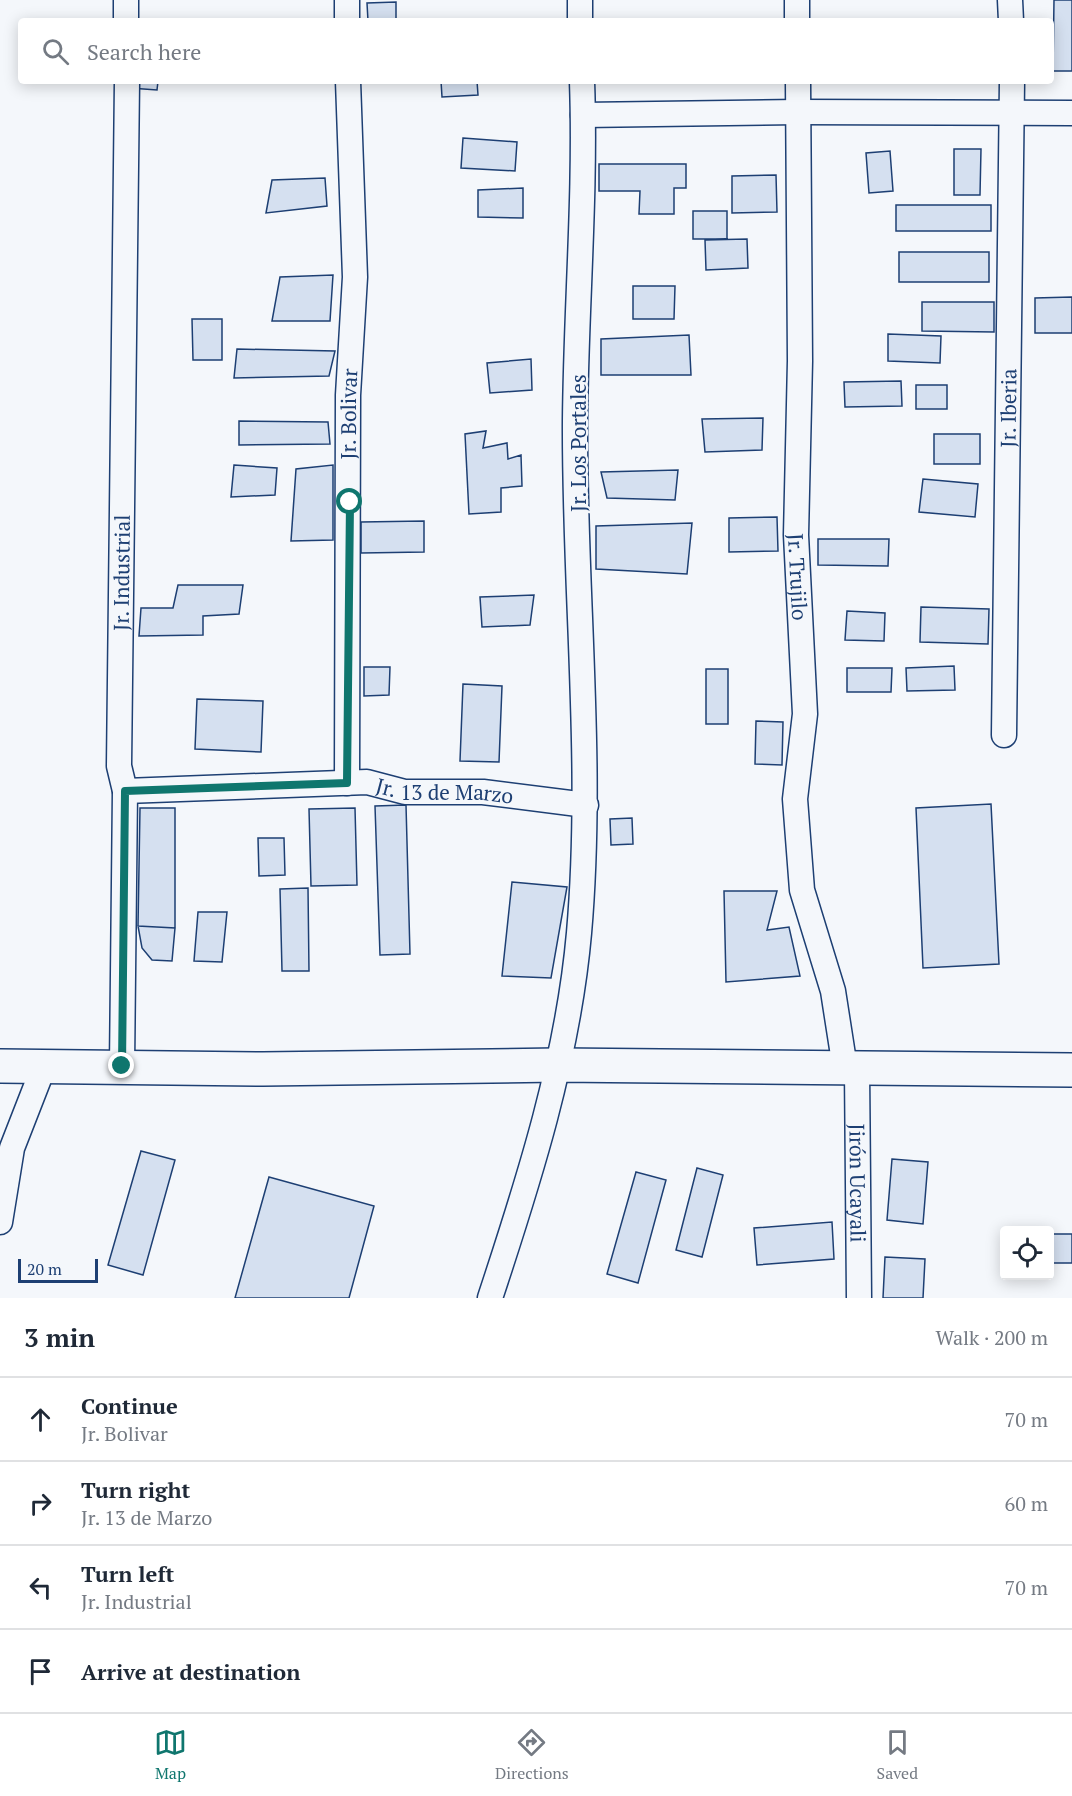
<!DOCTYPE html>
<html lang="en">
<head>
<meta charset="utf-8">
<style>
  :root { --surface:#fff; --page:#f6f6f7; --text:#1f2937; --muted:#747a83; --line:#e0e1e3; --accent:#0f766e }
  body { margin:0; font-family:"PT Serif",serif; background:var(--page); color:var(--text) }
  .controls { position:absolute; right:18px; bottom:18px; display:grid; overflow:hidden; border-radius:6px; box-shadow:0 3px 15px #0003 }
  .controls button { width:54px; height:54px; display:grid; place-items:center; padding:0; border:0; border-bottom:2px solid var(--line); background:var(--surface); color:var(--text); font:30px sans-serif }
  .scale { position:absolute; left:18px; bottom:15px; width:80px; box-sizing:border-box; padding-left:6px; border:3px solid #1d3f73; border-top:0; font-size:16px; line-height:21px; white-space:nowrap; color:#1d3f73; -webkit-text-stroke:4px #f4f7fb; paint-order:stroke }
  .stop { position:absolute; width:18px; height:18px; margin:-14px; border:4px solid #0f766e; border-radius:50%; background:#fff }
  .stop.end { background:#0f766e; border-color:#fff; box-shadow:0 2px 6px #0008 }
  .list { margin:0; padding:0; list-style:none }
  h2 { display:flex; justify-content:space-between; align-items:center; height:78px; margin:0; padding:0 24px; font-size:26px }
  h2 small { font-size:20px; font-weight:400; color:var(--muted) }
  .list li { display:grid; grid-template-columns:39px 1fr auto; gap:18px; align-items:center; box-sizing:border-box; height:84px; padding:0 24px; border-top:2px solid var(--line) }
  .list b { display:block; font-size:22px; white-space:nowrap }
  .list p { margin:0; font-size:20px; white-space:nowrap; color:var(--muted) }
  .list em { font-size:20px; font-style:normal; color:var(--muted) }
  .icon { flex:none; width:33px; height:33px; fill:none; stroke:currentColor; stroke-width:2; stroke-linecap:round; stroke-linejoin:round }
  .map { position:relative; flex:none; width:1072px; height:1298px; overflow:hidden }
  .search { position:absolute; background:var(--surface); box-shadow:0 3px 15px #0003; left:18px; right:18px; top:18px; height:66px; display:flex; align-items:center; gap:15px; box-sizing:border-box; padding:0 21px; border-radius:6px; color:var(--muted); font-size:22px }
  .sheet { height:414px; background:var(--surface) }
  nav { display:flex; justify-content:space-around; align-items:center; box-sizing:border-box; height:84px; border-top:2px solid var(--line); background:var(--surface); font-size:16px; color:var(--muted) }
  nav a { display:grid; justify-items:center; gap:3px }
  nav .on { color:var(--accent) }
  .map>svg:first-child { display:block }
</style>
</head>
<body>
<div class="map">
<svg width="1072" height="1298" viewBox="0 0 1072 1298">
  <rect width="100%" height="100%" fill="#f4f7fb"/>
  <path fill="#d5e0f0" stroke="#1d3f73" stroke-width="1.5" d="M 1054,0 L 1072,0 L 1072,71 L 1053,71 Z
    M 396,2 L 396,21 L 368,21 L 367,3 Z
    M 130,81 L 158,81 L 157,90 L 130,88 Z
    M 441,81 L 477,81 L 478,95 L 442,97 Z
    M 463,138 L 517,142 L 515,171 L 461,168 Z
    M 954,149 L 981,149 L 980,195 L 954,195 Z
    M 890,151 L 893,191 L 869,193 L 866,153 Z
    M 599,164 L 686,164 L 686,188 L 674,188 L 674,214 L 639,214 L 640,191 L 599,191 Z
    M 776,175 L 777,212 L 732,213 L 732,176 Z
    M 325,178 L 327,206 L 266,213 L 272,180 Z
    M 523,188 L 523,218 L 478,217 L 478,190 Z
    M 896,205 L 991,205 L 991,231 L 896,231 Z
    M 693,211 L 727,211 L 727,239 L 693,239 Z
    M 747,239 L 748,268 L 706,270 L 705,240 Z
    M 899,252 L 989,252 L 989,282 L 899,282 Z
    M 333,275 L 330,321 L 272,321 L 280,277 Z
    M 633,286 L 675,286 L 674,319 L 633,319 Z
    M 1072,297 L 1072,333 L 1035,333 L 1035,298 Z
    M 922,302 L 994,302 L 994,332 L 922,331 Z
    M 192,319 L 222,319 L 222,360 L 193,360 Z
    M 888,334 L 941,336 L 940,363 L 888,361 Z
    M 689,335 L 691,375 L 601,375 L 601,339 Z
    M 237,349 L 335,351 L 329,376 L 234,378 Z
    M 531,359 L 532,390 L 490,393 L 487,363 Z
    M 901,381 L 902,406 L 845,407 L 844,382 Z
    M 916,385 L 947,385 L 947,409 L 916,409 Z
    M 763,418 L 762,450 L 705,452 L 702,419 Z
    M 239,421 L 328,422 L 330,444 L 239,445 Z
    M 486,431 L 483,448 L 507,443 L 508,459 L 521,455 L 522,486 L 501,488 L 501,512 L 469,514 L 465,434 Z
    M 934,434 L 980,434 L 980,464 L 934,464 Z
    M 234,465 L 277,468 L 275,495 L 231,497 Z
    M 333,465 L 333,540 L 291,541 L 296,469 Z
    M 678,470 L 675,500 L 607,498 L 601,472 Z
    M 923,479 L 978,484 L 975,517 L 919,512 Z
    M 777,517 L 778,551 L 729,552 L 729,518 Z
    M 424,521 L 424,552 L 361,553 L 361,522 Z
    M 692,523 L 687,574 L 596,569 L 596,526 Z
    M 818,539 L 889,539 L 888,566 L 818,565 Z
    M 178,585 L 243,585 L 239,614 L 203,616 L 203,635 L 139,636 L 141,608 L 173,608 Z
    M 534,595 L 530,625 L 482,627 L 480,597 Z
    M 921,607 L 989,609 L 988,644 L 920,642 Z
    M 847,611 L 885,613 L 884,641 L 845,640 Z
    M 954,666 L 955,690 L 907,691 L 906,668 Z
    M 364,667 L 390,667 L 389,695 L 364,696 Z
    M 847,668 L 892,668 L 891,692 L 847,692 Z
    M 706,669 L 728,669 L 728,724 L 706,724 Z
    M 463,684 L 502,686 L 499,762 L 460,761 Z
    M 197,699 L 263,701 L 261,752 L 195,749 Z
    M 756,721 L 783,722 L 782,765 L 755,764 Z
    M 991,804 L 999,964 L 923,968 L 916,808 Z
    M 406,805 L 410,954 L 380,955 L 375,806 Z
    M 140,808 L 175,808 L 175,928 L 138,926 Z
    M 355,808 L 357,885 L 311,886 L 309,809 Z
    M 632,818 L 633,844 L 611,845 L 610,819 Z
    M 258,838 L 284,838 L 285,875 L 259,876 Z
    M 512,882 L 567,887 L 551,978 L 502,976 Z
    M 308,888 L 309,971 L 282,971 L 280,889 Z
    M 724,891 L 777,891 L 767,930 L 789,927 L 800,976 L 726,982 Z
    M 198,912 L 227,912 L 222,962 L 194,961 Z
    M 138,926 L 175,928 L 172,961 L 152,960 L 142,948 Z
    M 141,1151 L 175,1160 L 143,1275 L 108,1265 Z
    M 892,1159 L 928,1162 L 923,1224 L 887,1220 Z
    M 697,1168 L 723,1175 L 702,1257 L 676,1250 Z
    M 636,1172 L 666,1180 L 638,1283 L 607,1274 Z
    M 269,1177 L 374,1206 L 349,1298 L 235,1298 Z
    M 832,1222 L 834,1259 L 757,1265 L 754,1228 Z
    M 1050,1234 L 1072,1234 L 1072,1263 L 1050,1263 Z
    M 885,1257 L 925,1259 L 923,1298 L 883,1298 Z"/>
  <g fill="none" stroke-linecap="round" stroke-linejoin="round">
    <g stroke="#1d3f73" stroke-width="27">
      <g id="street">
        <path d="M 126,0 L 126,21"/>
        <path d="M 347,0 L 347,21"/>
        <path d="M 580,0 L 580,21"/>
        <path d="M 797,0 L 797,21"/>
        <path d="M 1010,0 L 1011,21"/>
        <path id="s1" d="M 798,81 L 800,361 L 796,535 L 805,714 L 795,799 L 802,890 L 833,991 L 845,1068"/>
        <path d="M 583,115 L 798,112 L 1072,113"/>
        <path id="s2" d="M 1004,735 L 1012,81"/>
        <path id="s3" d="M 347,783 L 348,395 L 355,277 L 348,81"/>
        <path id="s4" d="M 125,791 L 367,782 L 405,792 L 483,792 L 586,805"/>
        <path id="s5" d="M 122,1066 L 125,791 L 119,766 L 127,81"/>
        <path id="s6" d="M 857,1069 L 859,1298"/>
        <path d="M 0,1222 L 12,1148 L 44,1066"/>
        <path d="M 490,1298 C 529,1180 568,1058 579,933 C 594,762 574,591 575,421 C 576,307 586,194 582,81"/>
      </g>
    </g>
    <g stroke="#1d3f73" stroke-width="36">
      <path id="highway" d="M 0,1066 L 263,1069 L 558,1065 L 1072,1070"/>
    </g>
    <use href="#street" stroke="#f4f7fb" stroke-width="24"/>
    <use href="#highway" stroke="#f4f7fb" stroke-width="33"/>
  </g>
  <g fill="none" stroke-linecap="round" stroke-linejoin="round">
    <path stroke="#0f766e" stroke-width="8" d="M 122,1066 L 125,791 L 347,783 L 350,502"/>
  </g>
  <g text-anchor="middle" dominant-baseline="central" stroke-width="4.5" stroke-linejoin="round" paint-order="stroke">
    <g font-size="21" fill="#1d3f73" stroke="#f4f7fb">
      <text stroke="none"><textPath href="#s2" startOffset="327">Jr. Iberia</textPath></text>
      <text stroke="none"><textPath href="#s3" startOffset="369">Jr. Bolivar</textPath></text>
      <text transform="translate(578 443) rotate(-90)">Jr. Los Portales</text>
      <text stroke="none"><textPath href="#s5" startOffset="494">Jr. Industrial</textPath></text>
      <text stroke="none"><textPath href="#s1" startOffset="496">Jr. Trujilo</textPath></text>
      <text stroke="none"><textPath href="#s4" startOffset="321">Jr. 13 de Marzo</textPath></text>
      <text stroke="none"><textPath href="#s6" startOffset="114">Jirón Ucayali</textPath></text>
    </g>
  </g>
</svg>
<div class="controls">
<button><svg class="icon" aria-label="locate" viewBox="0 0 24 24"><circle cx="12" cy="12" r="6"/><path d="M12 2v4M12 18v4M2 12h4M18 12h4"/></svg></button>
</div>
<div class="scale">20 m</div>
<div class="stop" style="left:350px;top:502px"></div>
<div class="stop end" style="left:122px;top:1066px"></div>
<div class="search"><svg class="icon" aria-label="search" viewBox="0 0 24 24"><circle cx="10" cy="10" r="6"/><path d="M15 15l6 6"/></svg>Search here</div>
</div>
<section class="sheet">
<h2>3 min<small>Walk · 200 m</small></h2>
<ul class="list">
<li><svg class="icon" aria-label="ahead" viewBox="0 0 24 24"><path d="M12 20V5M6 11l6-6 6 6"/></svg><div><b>Continue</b><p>Jr. Bolivar</p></div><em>70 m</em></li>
<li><svg class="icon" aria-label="right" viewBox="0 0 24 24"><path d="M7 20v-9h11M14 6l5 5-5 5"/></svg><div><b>Turn right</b><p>Jr. 13 de Marzo</p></div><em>60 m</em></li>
<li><svg class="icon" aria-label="left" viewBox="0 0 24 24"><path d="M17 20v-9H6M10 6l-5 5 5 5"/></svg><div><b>Turn left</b><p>Jr. Industrial</p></div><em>70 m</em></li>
<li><svg class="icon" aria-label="arrive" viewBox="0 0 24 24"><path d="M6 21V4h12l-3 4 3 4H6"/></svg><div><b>Arrive at destination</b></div></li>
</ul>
</section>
<nav>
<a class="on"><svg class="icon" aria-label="map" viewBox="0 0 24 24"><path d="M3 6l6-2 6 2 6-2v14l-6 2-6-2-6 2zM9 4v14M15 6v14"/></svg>Map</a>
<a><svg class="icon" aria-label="directions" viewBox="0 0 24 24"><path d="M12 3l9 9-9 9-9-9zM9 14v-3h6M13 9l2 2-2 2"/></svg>Directions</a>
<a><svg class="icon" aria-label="saved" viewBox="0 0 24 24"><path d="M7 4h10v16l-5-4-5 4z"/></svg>Saved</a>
</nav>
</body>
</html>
